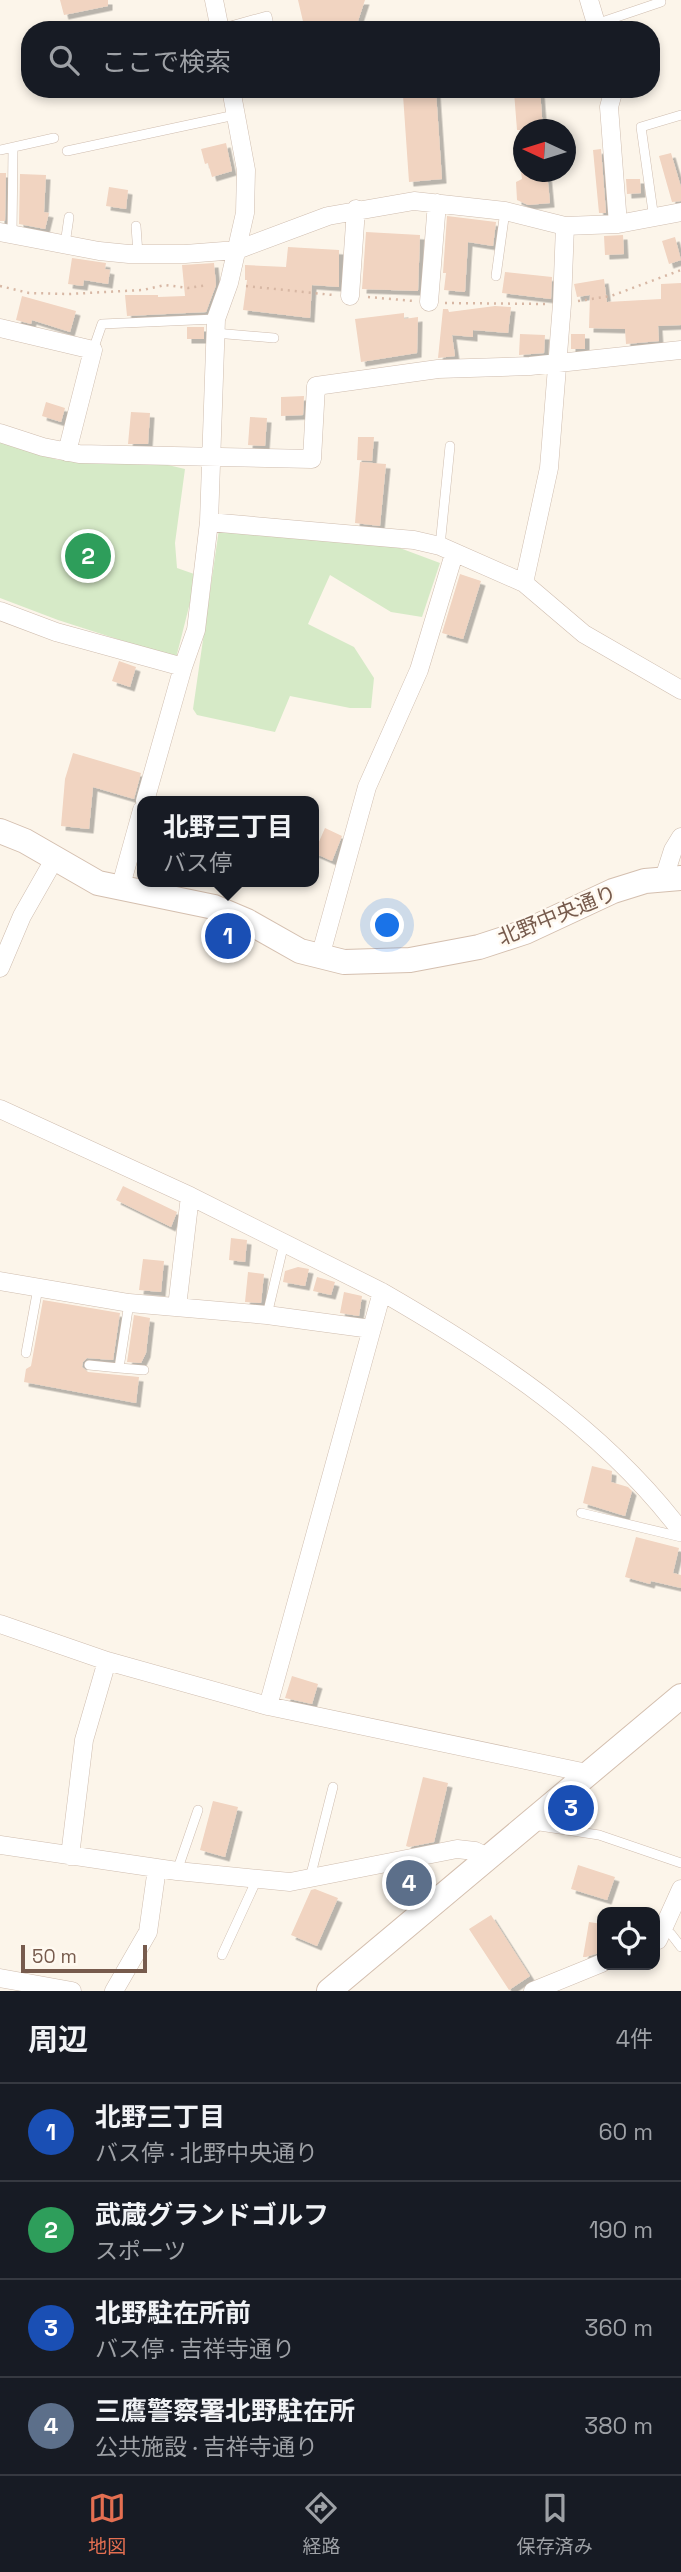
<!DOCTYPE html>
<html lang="ja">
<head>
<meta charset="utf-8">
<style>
  :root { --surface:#171b24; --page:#20242c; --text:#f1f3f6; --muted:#9ea1a6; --line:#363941; --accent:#e46f51 }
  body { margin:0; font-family:"Space Grotesk","Noto Sans JP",sans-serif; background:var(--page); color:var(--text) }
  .controls { position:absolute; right:21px; bottom:21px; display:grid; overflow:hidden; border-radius:14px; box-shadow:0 4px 10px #0003 }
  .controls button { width:63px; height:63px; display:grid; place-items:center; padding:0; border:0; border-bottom:2px solid var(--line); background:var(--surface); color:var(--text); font:35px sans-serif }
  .compass { position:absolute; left:513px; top:119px; width:63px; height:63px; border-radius:50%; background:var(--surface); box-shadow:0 4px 10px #0003; rotate:274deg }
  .scale { position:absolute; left:21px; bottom:18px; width:126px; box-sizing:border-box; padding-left:7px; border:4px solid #775b4d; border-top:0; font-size:19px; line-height:24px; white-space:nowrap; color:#775b4d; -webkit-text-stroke:5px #fff9f0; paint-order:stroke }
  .you { position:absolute; left:388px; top:926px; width:24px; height:24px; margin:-18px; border:5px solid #fff; border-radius:50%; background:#1a73e8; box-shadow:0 0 0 10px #1a73e833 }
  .badge { display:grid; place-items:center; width:46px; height:46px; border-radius:50%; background:var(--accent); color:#fff; font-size:23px; font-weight:700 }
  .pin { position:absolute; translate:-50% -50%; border:4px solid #fff; box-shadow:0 2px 7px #0006 }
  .popup { position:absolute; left:137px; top:796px; width:182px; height:91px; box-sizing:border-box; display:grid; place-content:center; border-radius:14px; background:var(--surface); filter:drop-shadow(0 2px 5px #0005); font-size:23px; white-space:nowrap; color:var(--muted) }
  .popup b { font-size:26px; color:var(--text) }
  .popup::after { content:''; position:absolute; left:50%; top:100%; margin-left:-14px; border:14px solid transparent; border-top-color:var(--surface) }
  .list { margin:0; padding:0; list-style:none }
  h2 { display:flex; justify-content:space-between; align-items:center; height:91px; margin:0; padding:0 28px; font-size:30px }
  h2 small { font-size:23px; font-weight:400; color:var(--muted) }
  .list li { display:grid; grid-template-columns:46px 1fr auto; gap:21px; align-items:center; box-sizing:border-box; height:98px; padding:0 28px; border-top:2px solid var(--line) }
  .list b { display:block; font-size:26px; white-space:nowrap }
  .list p { margin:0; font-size:23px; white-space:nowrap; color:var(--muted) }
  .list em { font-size:23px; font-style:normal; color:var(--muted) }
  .icon { flex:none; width:38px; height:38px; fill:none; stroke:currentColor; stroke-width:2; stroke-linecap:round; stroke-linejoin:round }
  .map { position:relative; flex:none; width:681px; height:1991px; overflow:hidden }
  .search { position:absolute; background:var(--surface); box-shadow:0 4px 10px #0003; left:21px; right:21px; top:21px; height:77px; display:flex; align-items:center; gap:18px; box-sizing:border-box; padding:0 24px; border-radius:28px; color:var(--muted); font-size:26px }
  .sheet { height:483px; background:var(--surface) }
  nav { display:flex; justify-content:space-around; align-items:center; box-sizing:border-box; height:98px; border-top:2px solid var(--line); background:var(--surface); font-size:19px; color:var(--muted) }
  nav a { display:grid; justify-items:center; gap:4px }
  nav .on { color:var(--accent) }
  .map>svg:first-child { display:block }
</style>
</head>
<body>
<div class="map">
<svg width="681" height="1991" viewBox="0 0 681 1991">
  <defs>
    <filter id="shadow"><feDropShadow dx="4.5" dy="4.5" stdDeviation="0" flood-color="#0004"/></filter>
  </defs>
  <rect width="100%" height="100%" fill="#fcf5ea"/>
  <path fill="#d6eac7" d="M 0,441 L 58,460 L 142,459 L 185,469 L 175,543 L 177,568 L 197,575 L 176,658 L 58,620 L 0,598 Z
    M 219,529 L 381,541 L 440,563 L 422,617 L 391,612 L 330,575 L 308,624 L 354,647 L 374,678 L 371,708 L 350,708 L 290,696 L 275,732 L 197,715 L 193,709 Z"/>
  <path fill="#f1d4c1" filter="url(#shadow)" d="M 60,0 L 108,0 L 108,6 L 64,15 Z
    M 298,0 L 365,0 L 355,30 L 305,30 Z
    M 540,90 L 543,130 L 517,130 L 514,92 Z
    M 436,92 L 442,179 L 409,182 L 403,95 Z
    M 226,143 L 232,171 L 212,177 L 208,163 L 205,164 L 201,149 Z
    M 601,149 L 606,213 L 599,213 L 593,150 Z
    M 671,153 L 681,187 L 681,201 L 672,202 L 659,156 Z
    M 521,172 L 547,172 L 550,203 L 528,205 L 517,200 L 516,182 L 522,179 Z
    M 0,173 L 6,173 L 5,221 L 0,221 Z
    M 20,174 L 46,175 L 44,212 L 49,213 L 45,229 L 19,224 Z
    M 626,179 L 640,179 L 641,193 L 627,194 Z
    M 109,187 L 128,190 L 126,209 L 106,206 Z
    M 447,216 L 496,222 L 493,246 L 468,242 L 465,292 L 444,290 L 446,273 L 443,273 Z
    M 366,232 L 420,235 L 418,291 L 362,289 Z
    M 623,235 L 624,254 L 605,255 L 604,236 Z
    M 675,237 L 681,260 L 669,264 L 662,241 Z
    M 288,247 L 339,250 L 339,287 L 312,285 L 310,318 L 243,310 L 247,280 L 245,280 L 245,265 L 286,267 Z
    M 72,258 L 106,263 L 105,269 L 110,270 L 108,284 L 84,280 L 83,286 L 68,284 Z
    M 214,263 L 216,285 L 206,312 L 127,316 L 125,295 L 158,295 L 158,297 L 185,296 L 182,265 Z
    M 505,272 L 552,277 L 551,299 L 502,293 Z
    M 604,279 L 607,302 L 661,299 L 661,284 L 681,283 L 681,325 L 658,326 L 659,341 L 626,344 L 625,329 L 589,328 L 590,295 L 577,297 L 574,284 Z
    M 22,296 L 76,311 L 70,332 L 32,320 L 31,324 L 16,320 Z
    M 495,306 L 511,307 L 508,333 L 473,330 L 473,337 L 452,335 L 455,356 L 438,358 L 443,309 L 448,309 L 449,312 Z
    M 404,313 L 404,319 L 418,317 L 417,353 L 361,362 L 355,319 Z
    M 187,327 L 204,327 L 204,339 L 187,339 Z
    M 520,334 L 545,335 L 544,353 L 519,355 Z
    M 571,334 L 585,334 L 585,349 L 571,349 Z
    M 304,396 L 303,415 L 281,416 L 281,397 Z
    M 46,402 L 65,408 L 61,422 L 42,416 Z
    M 131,412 L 150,413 L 148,444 L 128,444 Z
    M 250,417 L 267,418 L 265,446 L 248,445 Z
    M 358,437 L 374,437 L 372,461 L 357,460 Z
    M 360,462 L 386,464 L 380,526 L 355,523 Z
    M 460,574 L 481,581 L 463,639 L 442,633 Z
    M 119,661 L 136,667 L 130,687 L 112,681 Z
    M 73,753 L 141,773 L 134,799 L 93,787 L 89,829 L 61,826 L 65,779 Z
    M 325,828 L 342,836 L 332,861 L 314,853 Z
    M 123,1186 L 177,1212 L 171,1227 L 116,1200 Z
    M 231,1238 L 247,1240 L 245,1262 L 229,1260 Z
    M 143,1259 L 164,1261 L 161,1292 L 139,1290 Z
    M 298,1267 L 309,1269 L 305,1286 L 283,1282 L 285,1271 Z
    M 248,1272 L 264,1274 L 261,1303 L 245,1302 Z
    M 317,1277 L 335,1282 L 331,1295 L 313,1291 Z
    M 344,1292 L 362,1296 L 359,1316 L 340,1313 Z
    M 43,1300 L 120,1313 L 113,1360 L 87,1358 L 83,1362 L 82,1367 L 88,1372 L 139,1377 L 136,1403 L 24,1382 L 26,1369 L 31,1366 Z
    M 134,1315 L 150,1318 L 146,1353 L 141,1363 L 127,1362 Z
    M 592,1466 L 612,1471 L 611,1482 L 628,1487 L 632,1491 L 625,1516 L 583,1503 Z
    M 636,1537 L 679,1548 L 673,1573 L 681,1575 L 681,1588 L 651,1581 L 650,1584 L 625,1577 Z
    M 292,1676 L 318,1684 L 312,1704 L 285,1698 Z
    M 423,1777 L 448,1783 L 434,1842 L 409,1847 L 406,1846 Z
    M 213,1801 L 238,1807 L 225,1857 L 200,1850 Z
    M 578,1865 L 615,1877 L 607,1900 L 571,1889 Z
    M 315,1889 L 338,1898 L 317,1946 L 291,1935 L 311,1890 Z
    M 491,1915 L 530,1976 L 509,1990 L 469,1929 Z
    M 589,1922 L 602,1924 L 602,1952 L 586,1957 L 583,1957 Z"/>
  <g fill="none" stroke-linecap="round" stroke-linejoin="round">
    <g stroke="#cfbdaf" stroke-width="10">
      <path id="lane" d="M 596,24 L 661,2
        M 220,29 L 267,16 L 270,30
        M 0,150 L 54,138
        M 67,151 L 235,115
        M 654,219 L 641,127 L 681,115
        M 136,226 L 138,254
        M 12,235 L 13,148
        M 65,244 L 69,217
        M 496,276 L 505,211
        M 215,333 L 274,338
        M 93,350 L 102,324 L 216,319
        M 440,546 L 450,446
        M 267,1315 L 284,1243
        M 26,1353 L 38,1288
        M 89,1365 L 119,1368 L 129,1303
        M 119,1368 L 144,1370
        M 581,1513 L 681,1537
        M 533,1825 L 599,1835 L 681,1863
        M 177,1871 L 198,1810
        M 310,1878 L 333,1787
        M 671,1934 L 681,1947
        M 222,1955 L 257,1879"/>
    </g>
    <g stroke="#cfbdaf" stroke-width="19">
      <path id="street" d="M 214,0 L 220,30
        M 589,0 L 598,30
        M 614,89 L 609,107 L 618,224
        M 0,232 L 99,251 L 129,254 L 185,254 L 237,250 L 328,216 L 414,201 L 505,211 L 565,226 L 618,224 L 681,212
        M 350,296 L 356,209
        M 429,302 L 437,203
        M 0,328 L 93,350 L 67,452
        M 0,433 L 43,447 L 79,454 L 312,459 L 316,386 L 438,369 L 530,366 L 681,350
        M 209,522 L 216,319 L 229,283 L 245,213 L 246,170 L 231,89
        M 524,583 L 549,468 L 562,304 L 565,226
        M 0,611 L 56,632 L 183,667 L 145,801
        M 183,667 L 196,630 L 209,522 L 414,540 L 440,546 L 524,583 L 584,634 L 681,690
        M 664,878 L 673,850 L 681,837
        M 120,889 L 142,810
        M 320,957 L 367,787 L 419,670 L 454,554
        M 0,968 L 22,916 L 55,858
        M 0,1109 L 190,1196 L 382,1292
        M 0,1281 L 129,1303 L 267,1315 L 371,1329
        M 177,1307 L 190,1196
        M 0,1624 L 107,1661 L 268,1706 L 587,1773
        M 268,1706 L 382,1292 C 493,1356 603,1428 681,1531
        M 0,1845 L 177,1871 L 290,1882 L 457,1849 L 475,1851 L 490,1858
        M 70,1856 L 84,1740 L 107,1661
        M 658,1940 L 681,1889
        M 0,1978 L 72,1991
        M 114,1991 L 148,1932 L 157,1868
        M 533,1991 L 602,1963"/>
    </g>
    <g stroke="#d4bfaf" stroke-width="26">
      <path id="secondary" d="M 0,831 L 25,841 L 98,883 L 214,907 L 247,921 L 300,951 L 344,962 L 410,960 L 479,947 L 525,932 L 613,891 L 645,881 L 681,878
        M 329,1991 L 681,1696"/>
    </g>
    <path stroke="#d7b7a4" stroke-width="2.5" stroke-dasharray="2 5" stroke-linecap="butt" d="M 0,286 L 29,293 L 69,294 L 143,290 L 165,285 L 188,288 L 208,285
      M 246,286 L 333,295
      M 368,297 L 414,301
      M 578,301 L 611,296 L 681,270
      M 445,303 L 547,304"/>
    <use href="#lane" stroke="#fff" stroke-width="9"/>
    <use href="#street" stroke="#fff" stroke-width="18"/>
    <use href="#secondary" stroke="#fff" stroke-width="24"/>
  </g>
  <g text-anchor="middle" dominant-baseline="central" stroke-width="5" stroke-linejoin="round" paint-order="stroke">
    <g font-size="21" fill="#775b4d" stroke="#fff9f0">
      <text transform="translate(557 915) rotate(-22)">北野中央通り</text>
    </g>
  </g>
</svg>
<div class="controls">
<button><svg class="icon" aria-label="locate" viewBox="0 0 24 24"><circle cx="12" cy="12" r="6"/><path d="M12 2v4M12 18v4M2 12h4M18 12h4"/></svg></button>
</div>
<svg class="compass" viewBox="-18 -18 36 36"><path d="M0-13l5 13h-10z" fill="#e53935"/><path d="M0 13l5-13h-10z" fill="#9ea1a6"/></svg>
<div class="scale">50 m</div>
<div class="you"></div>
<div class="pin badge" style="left:228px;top:936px;background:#1a4fb4">1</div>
<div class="popup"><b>北野三丁目</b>バス停</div>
<div class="pin badge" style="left:88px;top:556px;background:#2e9e5b">2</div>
<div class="pin badge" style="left:571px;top:1808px;background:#1a4fb4">3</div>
<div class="pin badge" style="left:409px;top:1883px;background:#5c6f8a">4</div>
<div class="search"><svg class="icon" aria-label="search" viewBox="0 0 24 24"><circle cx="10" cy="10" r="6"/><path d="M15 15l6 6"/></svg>ここで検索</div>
</div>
<section class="sheet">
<h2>周辺<small>4件</small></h2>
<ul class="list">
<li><span class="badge" style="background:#1a4fb4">1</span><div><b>北野三丁目</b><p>バス停 · 北野中央通り</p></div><em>60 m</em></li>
<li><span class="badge" style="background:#2e9e5b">2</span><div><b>武蔵グランドゴルフ</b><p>スポーツ</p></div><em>190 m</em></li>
<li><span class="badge" style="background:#1a4fb4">3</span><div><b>北野駐在所前</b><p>バス停 · 吉祥寺通り</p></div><em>360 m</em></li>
<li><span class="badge" style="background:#5c6f8a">4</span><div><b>三鷹警察署北野駐在所</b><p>公共施設 · 吉祥寺通り</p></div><em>380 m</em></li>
</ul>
</section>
<nav>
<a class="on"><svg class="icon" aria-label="map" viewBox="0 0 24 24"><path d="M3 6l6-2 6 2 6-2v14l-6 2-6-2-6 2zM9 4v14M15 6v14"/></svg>地図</a>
<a><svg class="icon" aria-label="directions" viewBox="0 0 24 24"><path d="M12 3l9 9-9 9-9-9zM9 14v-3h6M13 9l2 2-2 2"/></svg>経路</a>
<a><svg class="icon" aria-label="saved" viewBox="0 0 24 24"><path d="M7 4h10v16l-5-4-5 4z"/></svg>保存済み</a>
</nav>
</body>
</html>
